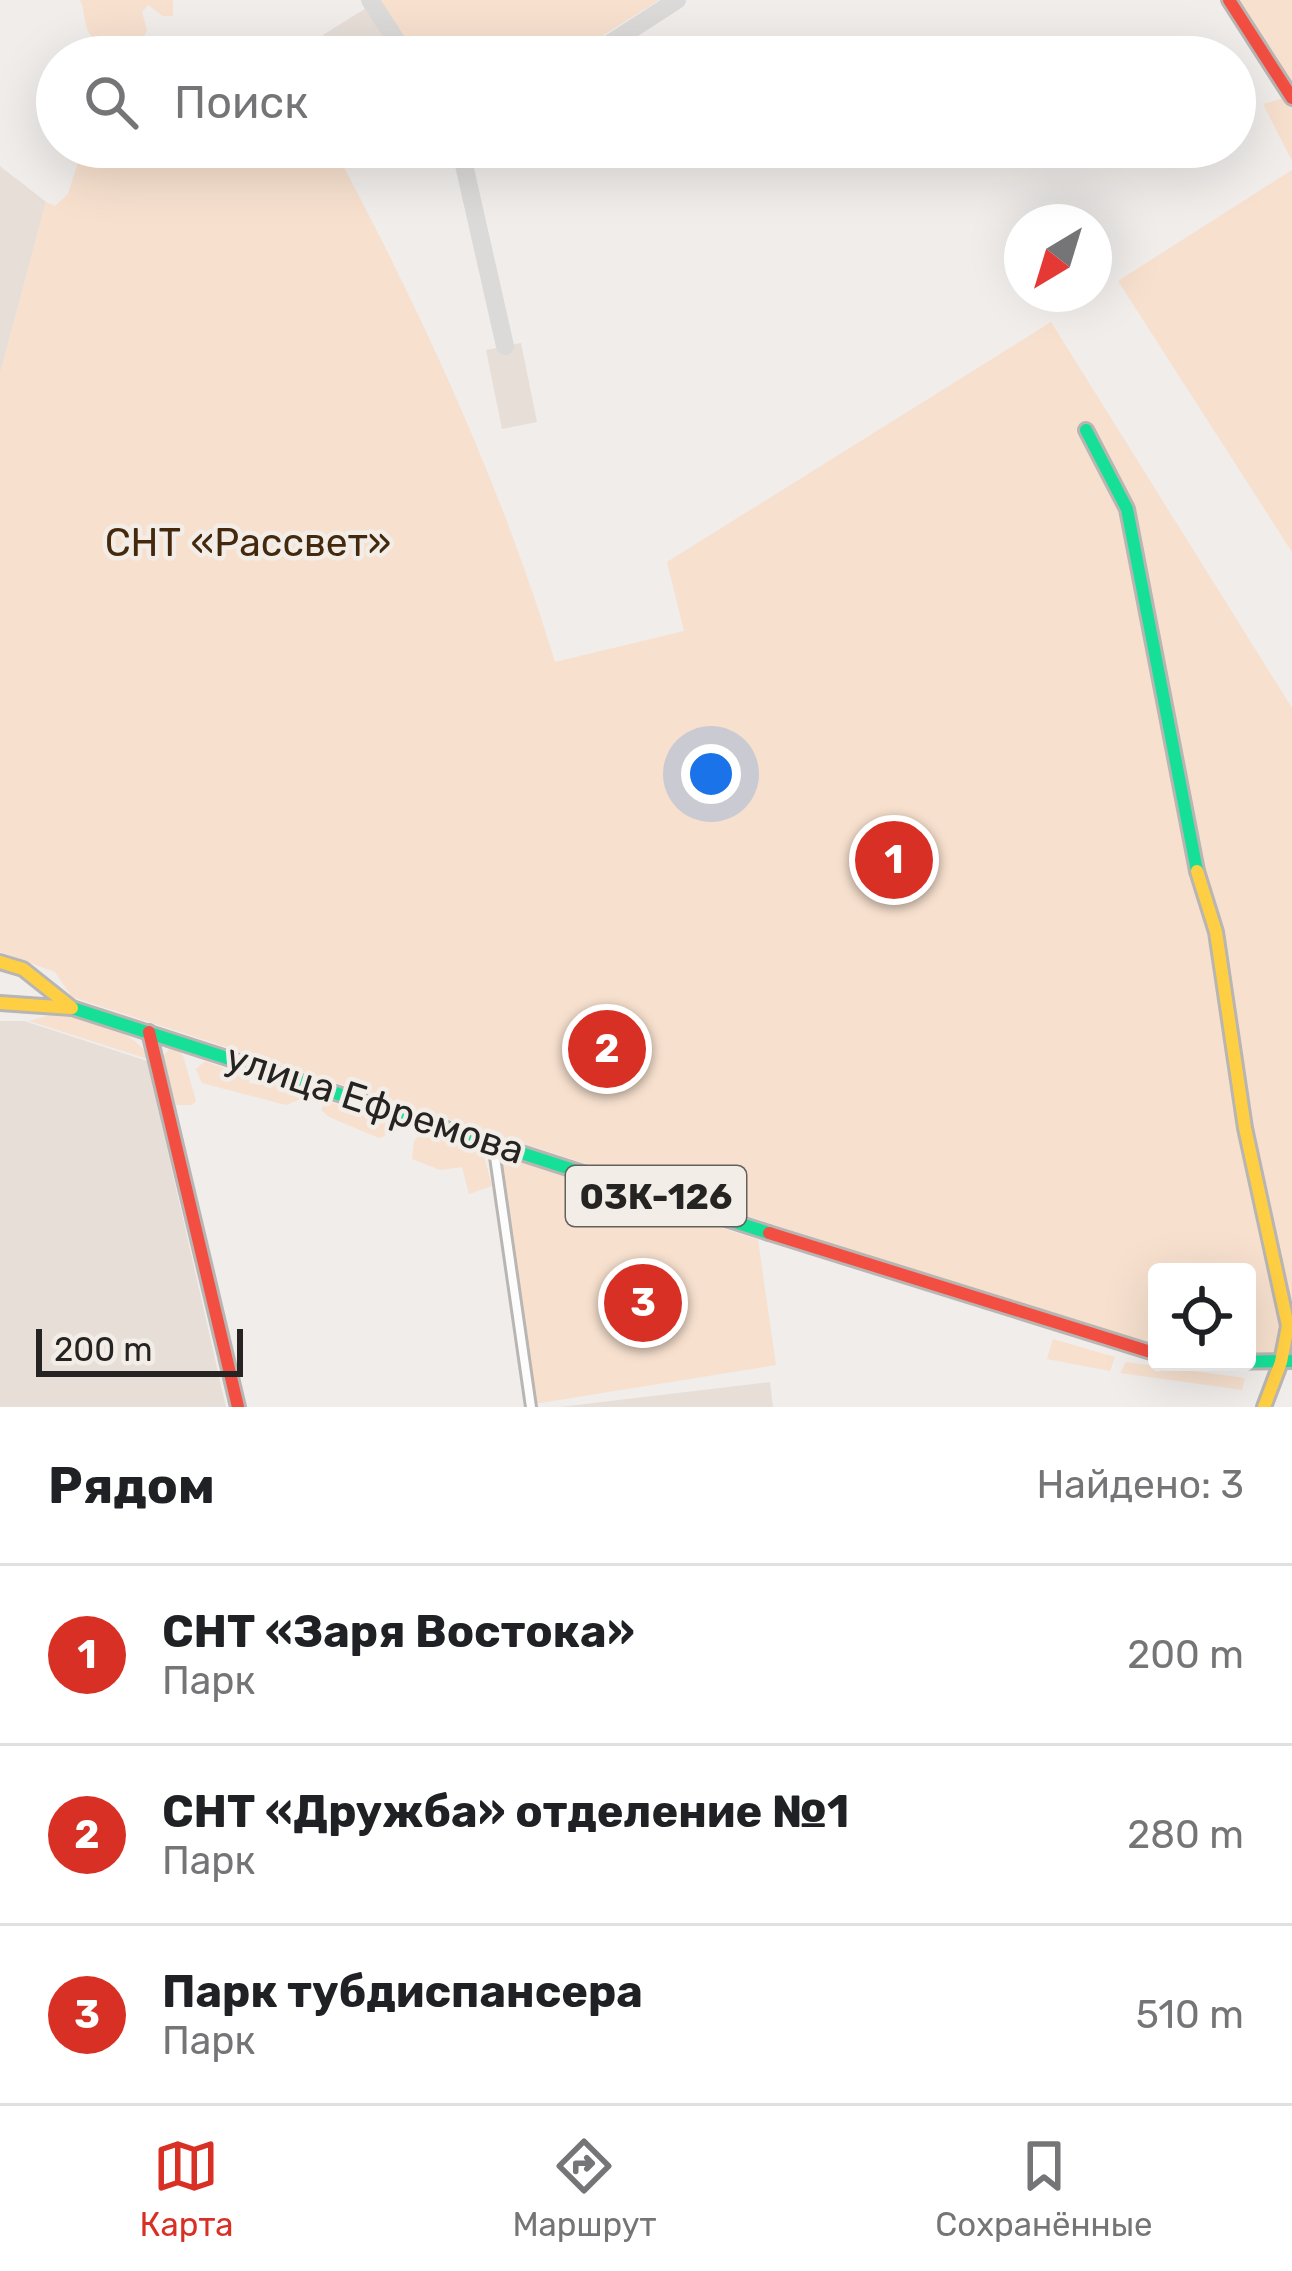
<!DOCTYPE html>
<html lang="ru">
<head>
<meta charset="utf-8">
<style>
  :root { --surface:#fff; --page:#f2f2f2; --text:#202124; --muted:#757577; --line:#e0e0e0; --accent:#d93025 }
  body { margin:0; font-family:Rubik,sans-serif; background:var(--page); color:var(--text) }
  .controls { position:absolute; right:36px; bottom:36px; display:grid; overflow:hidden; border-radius:12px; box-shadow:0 12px 48px #0002 }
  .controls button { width:108px; height:108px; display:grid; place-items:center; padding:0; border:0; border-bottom:3px solid var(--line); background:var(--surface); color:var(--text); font:60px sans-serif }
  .compass { position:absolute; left:1004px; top:204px; width:108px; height:108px; border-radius:50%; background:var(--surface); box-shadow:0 12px 48px #0002; rotate:218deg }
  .scale { position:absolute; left:36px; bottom:30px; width:207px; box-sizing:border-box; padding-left:12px; border:6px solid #262422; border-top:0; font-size:33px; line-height:42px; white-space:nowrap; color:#262422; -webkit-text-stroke:9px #f3ede8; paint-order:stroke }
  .you { position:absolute; left:711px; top:774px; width:42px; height:42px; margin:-30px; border:9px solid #fff; border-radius:50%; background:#1a73e8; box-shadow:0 0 0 18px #1a73e833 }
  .badge { display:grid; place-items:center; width:78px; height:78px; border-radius:50%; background:var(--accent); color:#fff; font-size:39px; font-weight:700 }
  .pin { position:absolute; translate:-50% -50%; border:6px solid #fff; box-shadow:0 3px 12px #0006 }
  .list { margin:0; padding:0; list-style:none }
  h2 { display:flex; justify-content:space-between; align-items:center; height:156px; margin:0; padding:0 48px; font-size:51px }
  h2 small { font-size:39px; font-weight:400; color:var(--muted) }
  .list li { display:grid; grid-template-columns:78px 1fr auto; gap:36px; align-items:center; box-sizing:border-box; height:180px; padding:0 48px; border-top:3px solid var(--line) }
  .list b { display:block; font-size:45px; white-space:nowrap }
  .list p { margin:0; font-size:39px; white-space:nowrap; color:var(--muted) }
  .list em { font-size:39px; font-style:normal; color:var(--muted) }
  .icon { flex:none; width:66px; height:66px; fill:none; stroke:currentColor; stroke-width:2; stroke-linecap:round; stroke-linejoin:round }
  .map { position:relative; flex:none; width:1292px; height:1407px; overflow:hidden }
  .search { position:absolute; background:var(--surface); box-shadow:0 12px 48px #0002; left:36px; right:36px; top:36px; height:132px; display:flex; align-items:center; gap:30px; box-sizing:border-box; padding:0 42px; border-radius:66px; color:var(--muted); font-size:45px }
  .sheet { height:696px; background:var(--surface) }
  nav { display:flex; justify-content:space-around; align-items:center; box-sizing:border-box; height:168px; border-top:3px solid var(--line); background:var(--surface); font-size:33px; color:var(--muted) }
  nav a { display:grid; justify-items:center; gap:6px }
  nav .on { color:var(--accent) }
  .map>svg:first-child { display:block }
</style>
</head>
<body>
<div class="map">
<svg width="1292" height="1407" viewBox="0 0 1292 1407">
  <rect width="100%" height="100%" fill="#f0edeb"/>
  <path fill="#e6ded7" d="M 379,0 L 416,57 L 337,57 L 323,35 Z
    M 0,166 L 46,202 L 0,374 Z
    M 521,343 L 537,422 L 502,429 L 486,350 Z
    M 0,1021 L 24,1021 L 147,1061 L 226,1407 L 0,1407 Z
    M 770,1382 L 773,1407 L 560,1407 Z"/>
  <path fill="#f7e0ce" d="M 80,0 L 173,0 L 173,16 L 163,16 L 148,5 L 142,12 L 147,30 L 143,39 L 153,55 L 134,57 C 122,46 93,44 88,31 C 84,21 85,11 80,0 Z
    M 379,0 L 659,0 L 569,57 L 415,57 Z
    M 1237,0 L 1292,0 L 1292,88 Z
    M 1291,96 L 1292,98 L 1292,161 L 1263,104 Z
    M 83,147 L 333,147 C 421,311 501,484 555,662 L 684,631 L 667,562 L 1051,322 L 1292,708 L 1292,1352 L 1247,1353 L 1247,1272 L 1157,1272 L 1157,1345 L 1132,1341 L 72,997 L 55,972 L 0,952 L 0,374 L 46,202 L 55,206 L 68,194 Z
    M 1292,170 L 1292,552 L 1118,281 Z
    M 50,1015 C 86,1018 133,1027 151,1060 L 29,1021 Z
    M 169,1049 L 177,1049 L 183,1056 L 196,1101 L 192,1105 L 176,1105 L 162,1058 Z
    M 205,1061 L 250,1078 L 249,1083 L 260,1085 L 262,1081 L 303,1094 L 303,1098 L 286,1105 L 202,1083 L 196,1069 Z
    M 326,1101 L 385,1120 L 385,1136 L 379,1138 L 329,1117 L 321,1110 Z
    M 423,1132 L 483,1152 L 492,1186 L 469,1194 L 462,1167 L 440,1170 L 412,1159 L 414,1141 Z
    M 514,1159 L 758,1240 L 776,1365 L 534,1404 L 500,1165 Z
    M 1053,1339 L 1115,1357 L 1110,1371 L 1047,1359 Z
    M 1126,1362 L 1245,1378 L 1242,1390 L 1120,1373 Z"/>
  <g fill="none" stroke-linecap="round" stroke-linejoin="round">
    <path stroke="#dbdad8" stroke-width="18" d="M 370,0 L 407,57
      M 589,57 L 677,0
      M 460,147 L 505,346"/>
    <g stroke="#b8b5b3" stroke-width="14">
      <path id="street" d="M 493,1143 L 531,1407"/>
    </g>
    <g stroke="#b8b5b3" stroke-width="18">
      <path id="fast" d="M 1086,430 L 1127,509 L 1197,871
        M 72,1008 L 769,1233
        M 1218,1362 L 1292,1361"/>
    </g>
    <g stroke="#b8b5b3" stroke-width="18">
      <path id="slow" d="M 1197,871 L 1216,932 L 1245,1128 L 1288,1326 L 1281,1362 L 1264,1407
        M 0,962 L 23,969 L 72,1008 L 0,1003"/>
    </g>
    <g stroke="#b8b5b3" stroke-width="18">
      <path id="jam" d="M 1229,0 L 1292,98
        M 149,1032 L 238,1407
        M 769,1233 L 1157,1354"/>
    </g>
    <use href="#street" stroke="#fdfcfc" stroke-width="8"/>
    <use href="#fast" stroke="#16e098" stroke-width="12"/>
    <use href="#slow" stroke="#ffcf43" stroke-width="12"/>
    <use href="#jam" stroke="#f24e42" stroke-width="12"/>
  </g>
  <g text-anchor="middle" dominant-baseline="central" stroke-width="9" stroke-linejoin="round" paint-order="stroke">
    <rect fill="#f3ede8" stroke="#64605d" stroke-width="3" x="566" y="1166" width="180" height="60" rx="9"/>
    <g font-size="36" font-weight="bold" fill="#262422">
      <text x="656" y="1196">03К-126</text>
    </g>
    <g font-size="39" fill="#45290d" stroke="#f3ede8">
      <text x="248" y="543">СНТ «Рассвет»</text>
    </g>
    <g font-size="39" fill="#262422" stroke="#f3ede8">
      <text transform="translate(375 1104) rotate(18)">улица Ефремова</text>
    </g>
  </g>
</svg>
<div class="controls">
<button><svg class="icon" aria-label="locate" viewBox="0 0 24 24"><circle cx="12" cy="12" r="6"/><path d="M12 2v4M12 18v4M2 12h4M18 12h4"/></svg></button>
</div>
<svg class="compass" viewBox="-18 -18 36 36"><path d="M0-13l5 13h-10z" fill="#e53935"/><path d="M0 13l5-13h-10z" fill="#757577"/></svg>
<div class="scale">200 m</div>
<div class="you"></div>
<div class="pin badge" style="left:894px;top:860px">1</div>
<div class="pin badge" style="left:607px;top:1049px">2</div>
<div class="pin badge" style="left:643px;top:1303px">3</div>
<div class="search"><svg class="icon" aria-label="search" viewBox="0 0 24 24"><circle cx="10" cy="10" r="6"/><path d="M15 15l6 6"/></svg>Поиск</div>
</div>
<section class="sheet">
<h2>Рядом<small>Найдено: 3</small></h2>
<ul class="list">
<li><span class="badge">1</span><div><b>СНТ «Заря Востока»</b><p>Парк</p></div><em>200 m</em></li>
<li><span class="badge">2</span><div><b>СНТ «Дружба» отделение №1</b><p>Парк</p></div><em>280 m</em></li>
<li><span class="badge">3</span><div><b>Парк тубдиспансера</b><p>Парк</p></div><em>510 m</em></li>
</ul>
</section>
<nav>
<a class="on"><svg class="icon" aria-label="map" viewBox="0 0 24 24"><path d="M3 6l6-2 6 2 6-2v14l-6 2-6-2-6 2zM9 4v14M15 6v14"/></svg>Карта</a>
<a><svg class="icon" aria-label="directions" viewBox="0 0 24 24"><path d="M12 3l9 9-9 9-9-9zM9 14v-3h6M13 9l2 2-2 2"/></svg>Маршрут</a>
<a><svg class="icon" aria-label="saved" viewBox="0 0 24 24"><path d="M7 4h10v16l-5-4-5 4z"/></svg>Сохранённые</a>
</nav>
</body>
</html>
